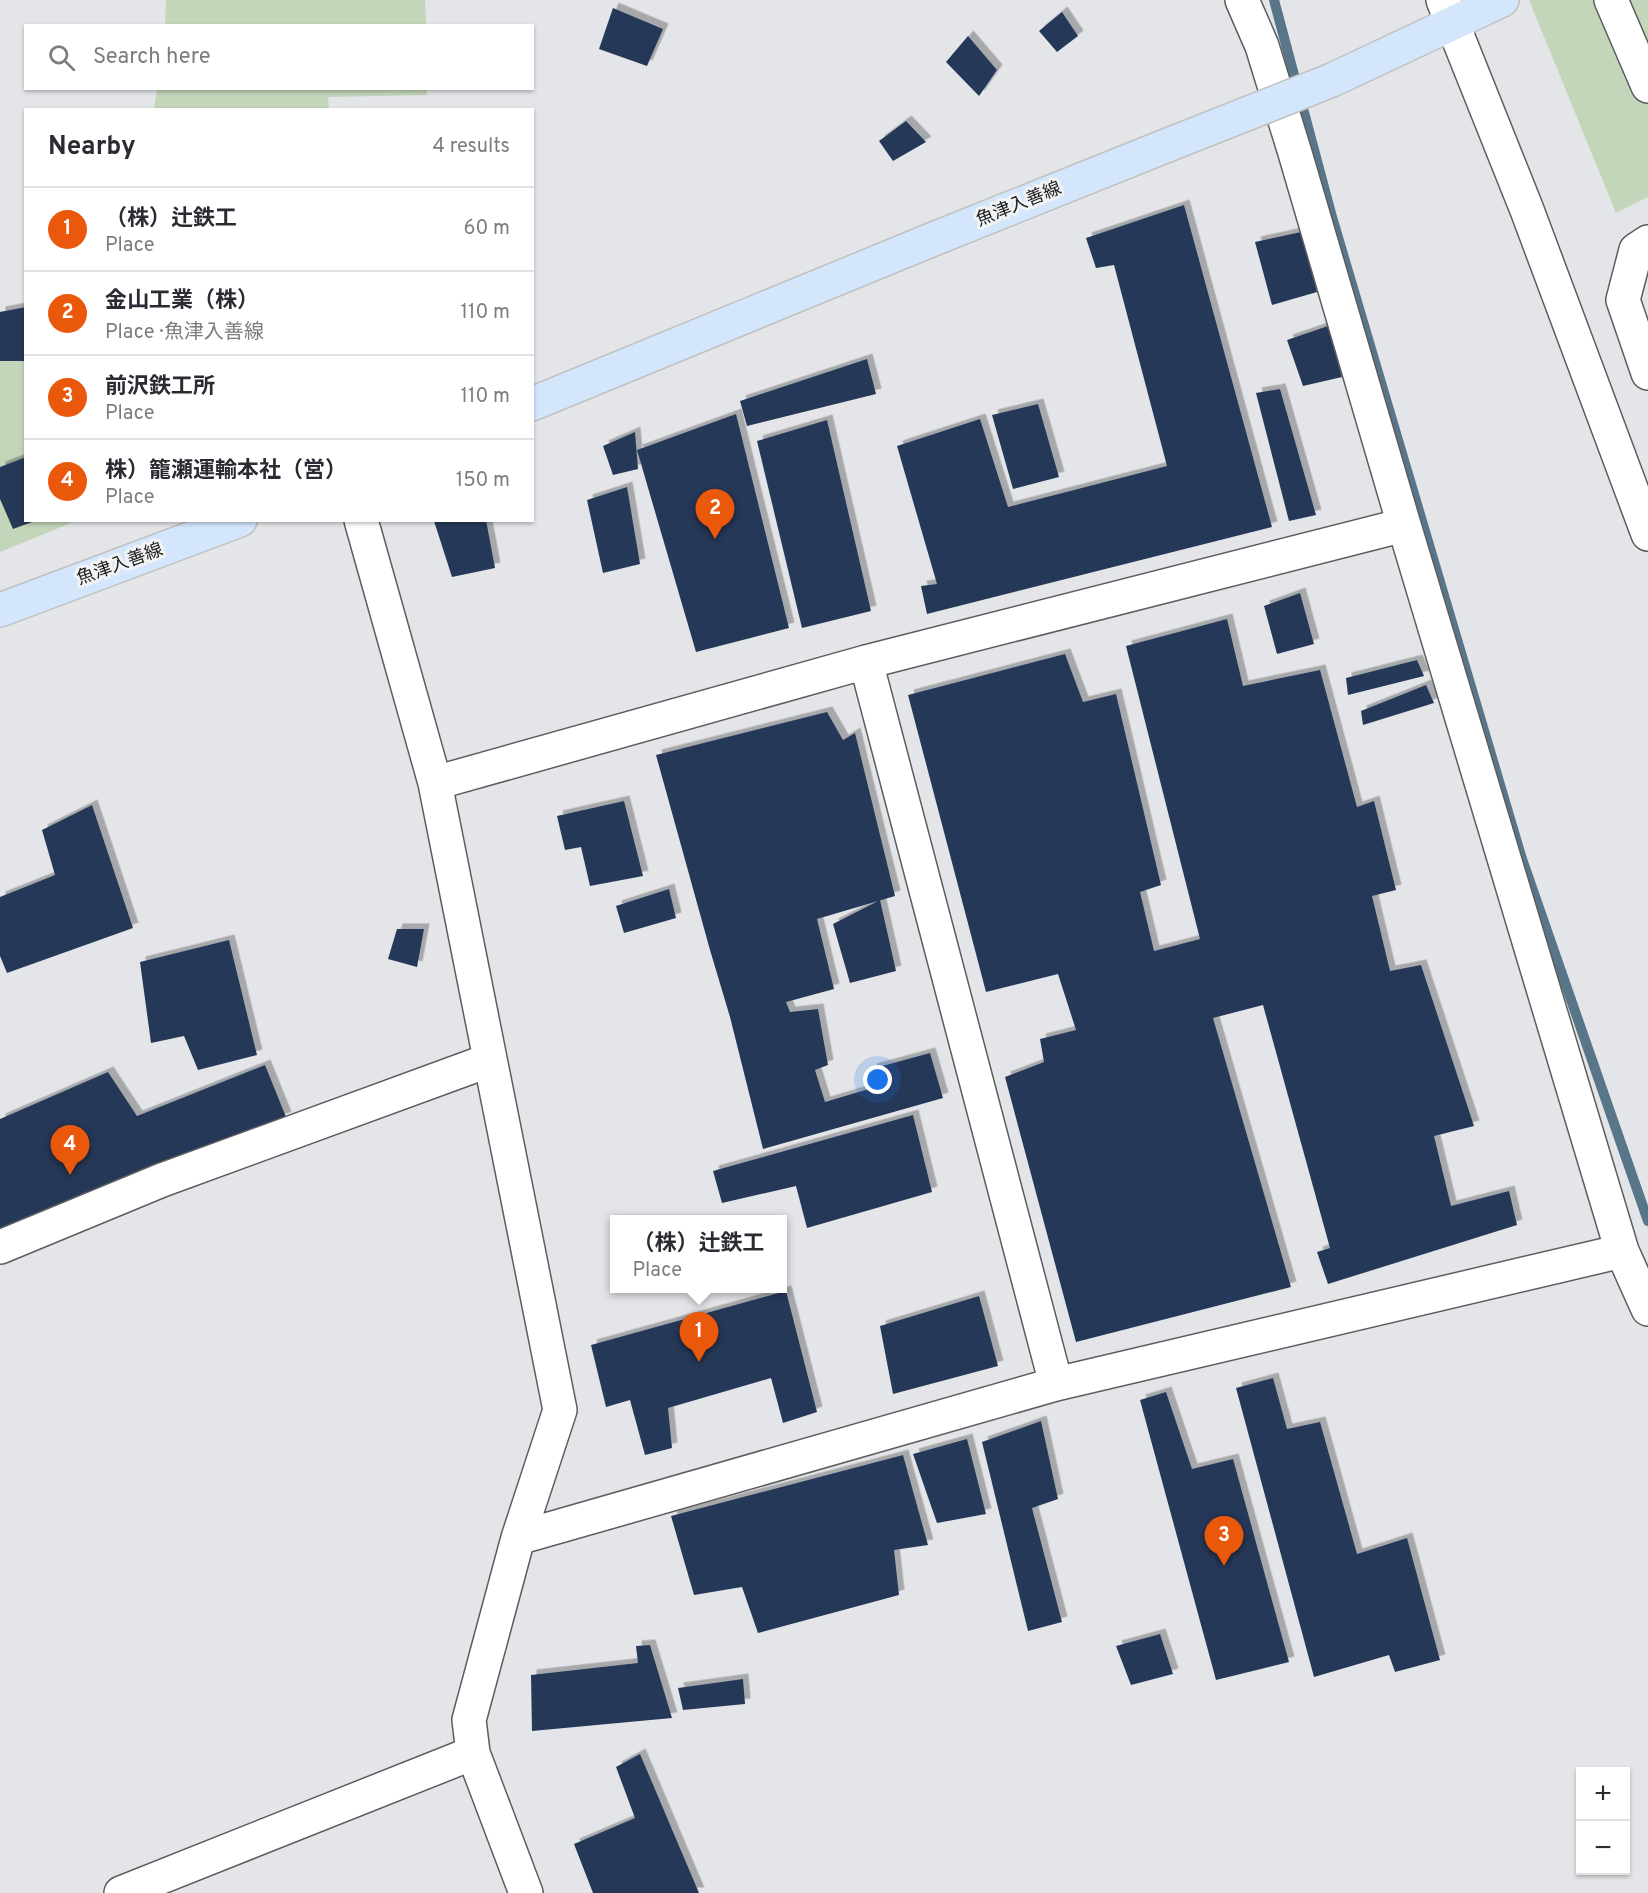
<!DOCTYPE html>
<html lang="en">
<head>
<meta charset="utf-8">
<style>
  :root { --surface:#fff; --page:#f7f7f7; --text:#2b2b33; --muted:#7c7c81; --line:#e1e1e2; --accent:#ea580c }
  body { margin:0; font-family:Overpass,"Noto Sans JP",sans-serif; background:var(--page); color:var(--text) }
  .controls { position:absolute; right:18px; bottom:18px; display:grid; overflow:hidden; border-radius:0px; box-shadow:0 2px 4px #0004 }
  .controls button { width:54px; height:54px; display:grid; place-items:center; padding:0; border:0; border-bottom:2px solid var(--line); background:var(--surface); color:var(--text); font:30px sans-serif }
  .you { position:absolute; left:878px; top:1080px; width:21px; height:21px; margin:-15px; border:4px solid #fff; border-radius:50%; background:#1a73e8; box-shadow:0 0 0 9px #1a73e833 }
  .badge { display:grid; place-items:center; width:39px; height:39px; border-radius:50%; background:var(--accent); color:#fff; font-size:20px; font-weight:700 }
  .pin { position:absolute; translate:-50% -50px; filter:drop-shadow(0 2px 3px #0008) }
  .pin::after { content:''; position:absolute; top:32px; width:21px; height:18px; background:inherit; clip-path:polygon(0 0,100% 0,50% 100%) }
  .popup { position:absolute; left:610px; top:1215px; width:177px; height:78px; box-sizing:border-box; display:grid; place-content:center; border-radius:0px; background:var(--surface); filter:drop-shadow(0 2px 4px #0005); font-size:20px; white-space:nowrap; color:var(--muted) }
  .popup b { font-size:22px; color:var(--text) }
  .popup::after { content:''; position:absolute; left:50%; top:100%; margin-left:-12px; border:12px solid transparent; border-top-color:var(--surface) }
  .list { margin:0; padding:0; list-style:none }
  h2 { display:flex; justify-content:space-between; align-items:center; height:78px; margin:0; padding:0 24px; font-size:26px }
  h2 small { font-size:20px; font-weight:400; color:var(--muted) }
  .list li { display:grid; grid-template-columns:39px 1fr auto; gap:18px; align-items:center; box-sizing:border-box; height:84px; padding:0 24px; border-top:2px solid var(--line) }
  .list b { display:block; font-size:22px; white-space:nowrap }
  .list p { margin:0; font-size:20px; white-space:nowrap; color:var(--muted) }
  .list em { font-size:20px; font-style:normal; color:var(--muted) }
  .icon { flex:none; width:33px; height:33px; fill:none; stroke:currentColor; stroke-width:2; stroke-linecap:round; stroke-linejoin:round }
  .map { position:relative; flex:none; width:1648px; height:1893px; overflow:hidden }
  .search { position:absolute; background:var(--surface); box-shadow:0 2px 4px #0004; left:24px; top:24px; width:510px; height:66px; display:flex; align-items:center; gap:15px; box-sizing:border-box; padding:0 21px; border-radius:0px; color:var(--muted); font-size:22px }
  .panel { position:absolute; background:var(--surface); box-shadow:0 2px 4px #0004; left:24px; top:108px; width:510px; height:414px; border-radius:0px }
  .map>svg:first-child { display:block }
</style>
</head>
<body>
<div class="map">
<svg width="1648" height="1893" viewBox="0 0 1648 1893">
  <defs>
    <filter id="shadow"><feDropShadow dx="5.5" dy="-5.5" stdDeviation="0" flood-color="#0004"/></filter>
  </defs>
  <rect width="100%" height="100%" fill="#e4e5e8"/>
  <path fill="#c4d6ba" d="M 166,0 L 425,0 L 426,25 L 165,25 Z
    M 1529,0 L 1648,0 L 1648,197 L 1616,213 Z
    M 157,89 L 427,88 L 427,95 L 328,97 L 329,109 L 154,109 Z
    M 25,310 L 26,520 L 76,521 L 0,552 L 0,311 Z"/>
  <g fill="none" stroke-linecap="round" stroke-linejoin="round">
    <path stroke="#59758a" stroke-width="10" d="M 1274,0 L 1332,217 L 1522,859 L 1648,1221"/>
  </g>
  <path fill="#253959" filter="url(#shadow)" d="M 613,8 L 663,29 L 647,66 L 599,49 Z
    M 1062,12 L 1078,36 L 1057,52 L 1039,31 Z
    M 968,36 L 997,70 L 979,96 L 946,62 Z
    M 906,121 L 926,142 L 893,161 L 879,141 Z
    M 1184,205 L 1272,527 L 927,614 L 921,586 L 937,584 L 897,446 L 980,419 L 1008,507 L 1167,466 L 1114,265 L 1096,268 L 1086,238 Z
    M 1301,232 L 1317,292 L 1272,305 L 1255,242 Z
    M 26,307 L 26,361 L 0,361 L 0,312 Z
    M 1328,326 L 1342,377 L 1303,386 L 1287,340 Z
    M 867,359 L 876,394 L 747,426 L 740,401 Z
    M 1280,389 L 1316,515 L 1289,521 L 1256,393 Z
    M 1038,404 L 1059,477 L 1013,489 L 992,415 Z
    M 736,414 L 789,628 L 696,652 L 637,450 Z
    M 827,420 L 871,611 L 802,628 L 757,441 Z
    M 635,432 L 638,469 L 613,475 L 603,446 Z
    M 26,457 L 26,520 L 35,521 L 13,529 L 0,499 L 0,467 Z
    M 627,487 L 640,564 L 603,573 L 587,500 Z
    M 486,520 L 495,568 L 452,577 L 434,521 Z
    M 1300,593 L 1314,644 L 1277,654 L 1264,606 Z
    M 1227,619 L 1243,686 L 1320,670 L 1357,807 L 1374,801 L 1396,890 L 1372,896 L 1390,971 L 1421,965 L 1474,1126 L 1434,1136 L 1451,1206 L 1509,1191 L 1517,1225 L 1328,1284 L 1317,1252 L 1330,1248 L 1263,1005 L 1213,1018 L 1291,1287 L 1076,1342 L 1005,1077 L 1044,1062 L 1040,1039 L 1076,1030 L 1058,974 L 986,992 L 908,695 L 1065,654 L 1083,702 L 1116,694 L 1161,885 L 1140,892 L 1154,951 L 1200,939 L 1126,646 Z
    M 1417,660 L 1424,676 L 1348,695 L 1346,678 Z
    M 1426,685 L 1434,703 L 1363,725 L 1361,711 Z
    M 827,712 L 843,740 L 855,733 L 895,896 L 817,919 L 834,989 L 786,1002 L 790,1012 L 818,1009 L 828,1065 L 815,1070 L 825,1102 L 872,1088 L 871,1069 L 930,1053 L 943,1098 L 763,1149 L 730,1017 L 710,950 L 656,755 Z
    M 624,801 L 643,876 L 590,886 L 581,847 L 565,850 L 557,816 Z
    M 92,805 L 133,928 L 7,973 L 0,956 L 0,897 L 55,875 L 42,830 Z
    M 669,889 L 676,918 L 624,933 L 616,906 Z
    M 880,900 L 896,971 L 850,983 L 833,924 Z
    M 397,929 L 424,929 L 417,967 L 388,959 Z
    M 229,940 L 257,1055 L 198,1070 L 184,1036 L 151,1043 L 140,962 Z
    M 265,1065 L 286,1117 L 0,1232 L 0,1119 L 108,1072 L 137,1116 Z
    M 913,1115 L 932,1192 L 807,1228 L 796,1186 L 722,1203 L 713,1171 Z
    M 786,1291 L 817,1412 L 783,1423 L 771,1378 L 668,1408 L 672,1448 L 645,1455 L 630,1400 L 606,1407 L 591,1345 Z
    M 979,1296 L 998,1366 L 893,1394 L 880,1326 Z
    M 1273,1378 L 1287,1429 L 1320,1422 L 1357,1554 L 1407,1538 L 1440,1660 L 1395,1672 L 1389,1655 L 1314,1677 L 1236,1388 Z
    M 1166,1392 L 1192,1469 L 1233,1459 L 1289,1662 L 1216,1680 L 1140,1400 Z
    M 1041,1421 L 1058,1499 L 1032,1508 L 1062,1622 L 1028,1631 L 982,1442 Z
    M 967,1439 L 986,1514 L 937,1523 L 913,1454 Z
    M 903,1455 L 928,1545 L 894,1550 L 899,1595 L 758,1633 L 742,1587 L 694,1595 L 671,1516 Z
    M 1160,1634 L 1173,1674 L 1131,1685 L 1116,1646 Z
    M 650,1645 L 672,1718 L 532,1731 L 531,1675 L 638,1663 L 636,1646 Z
    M 743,1679 L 745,1704 L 683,1710 L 678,1688 Z
    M 640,1754 L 699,1893 L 593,1893 L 574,1844 L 635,1818 L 616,1767 Z"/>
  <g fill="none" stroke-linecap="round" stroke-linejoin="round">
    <g stroke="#5b5d5f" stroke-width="36">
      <path id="minor" d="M 1242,0 L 1262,46 L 1295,153 L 1404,525 L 1622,1251 L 1648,1309
        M 1443,0 L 1527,210 L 1648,534
        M 1611,0 L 1648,86
        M 1648,242 L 1636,250 L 1623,300 L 1648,373
        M 361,520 L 435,783 L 560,1410 L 518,1538 L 469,1720 L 473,1753 L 526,1893
        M 866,662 L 1056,1384
        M 435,783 L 866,662 L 1404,525
        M 0,1247 L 162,1180 L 490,1060
        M 518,1538 L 1056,1384 L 1622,1251
        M 121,1893 L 473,1753"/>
    </g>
    <g stroke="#c1c1c1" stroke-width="36">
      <path id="major" d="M 1332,80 L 1502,0
        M 532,404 L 936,238 L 1178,141
        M 0,610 L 240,520"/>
    </g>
    <use href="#minor" stroke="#fff" stroke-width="33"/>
    <use href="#major" stroke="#d3e6fb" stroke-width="33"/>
    <g stroke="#c1c1c1" stroke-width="36" stroke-linecap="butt">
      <path id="major-bridge" d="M 1178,141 L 1332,80"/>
    </g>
    <use href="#major-bridge" stroke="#d3e6fb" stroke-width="33"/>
  </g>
  <g text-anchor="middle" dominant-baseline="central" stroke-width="6" stroke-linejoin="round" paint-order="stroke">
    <g font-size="18" fill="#212122" stroke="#f1f3f5">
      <text transform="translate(1019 205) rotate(-22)">魚津入善線</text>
      <text transform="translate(120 565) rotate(-20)">魚津入善線</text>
    </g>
  </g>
</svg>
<div class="controls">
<button>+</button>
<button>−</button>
</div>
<div class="you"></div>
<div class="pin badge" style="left:699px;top:1362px">1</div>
<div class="popup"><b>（株）辻鉄工</b>Place</div>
<div class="pin badge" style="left:715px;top:539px">2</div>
<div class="pin badge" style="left:1224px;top:1566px">3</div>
<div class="pin badge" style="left:70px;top:1175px">4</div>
<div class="search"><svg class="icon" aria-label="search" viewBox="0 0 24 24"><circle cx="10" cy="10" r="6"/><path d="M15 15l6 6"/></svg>Search here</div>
<section class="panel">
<h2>Nearby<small>4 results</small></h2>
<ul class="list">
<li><span class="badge">1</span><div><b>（株）辻鉄工</b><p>Place</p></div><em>60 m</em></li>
<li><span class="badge">2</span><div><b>金山工業（株）</b><p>Place · 魚津入善線</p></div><em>110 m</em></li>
<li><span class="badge">3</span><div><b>前沢鉄工所</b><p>Place</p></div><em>110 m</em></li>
<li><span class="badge">4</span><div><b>株）籠瀬運輸本社（営）</b><p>Place</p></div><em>150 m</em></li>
</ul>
</section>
</div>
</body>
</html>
